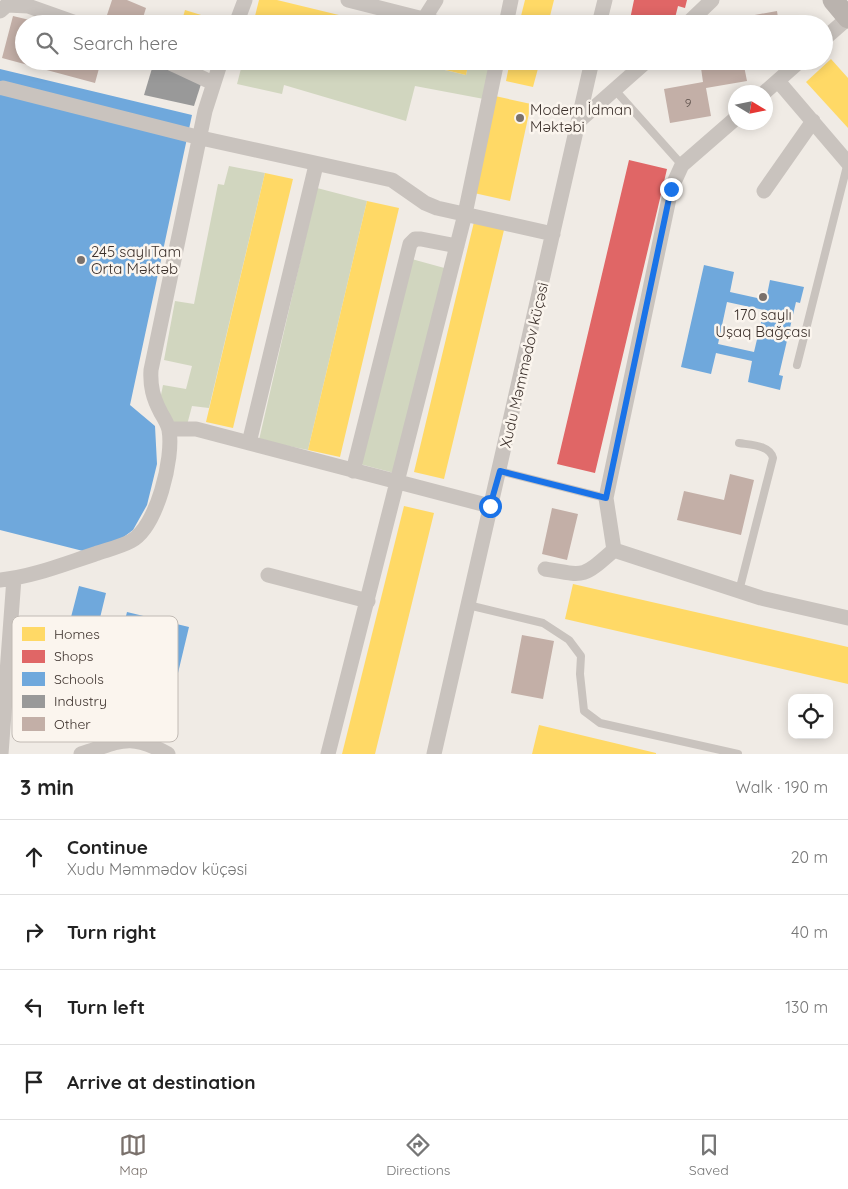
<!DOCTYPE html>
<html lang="en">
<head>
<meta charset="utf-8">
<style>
  :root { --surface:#fff; --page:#f2f2f2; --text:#222; --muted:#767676; --line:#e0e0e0; --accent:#7a716c }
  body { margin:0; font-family:Quicksand,sans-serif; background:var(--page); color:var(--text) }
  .controls { position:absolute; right:15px; bottom:15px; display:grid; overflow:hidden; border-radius:10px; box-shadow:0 2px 12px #0003 }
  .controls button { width:45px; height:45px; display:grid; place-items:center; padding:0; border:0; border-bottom:1px solid var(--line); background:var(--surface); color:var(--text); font:25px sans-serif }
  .compass { position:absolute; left:728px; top:85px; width:45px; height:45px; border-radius:50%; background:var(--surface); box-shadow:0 2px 12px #0003; rotate:100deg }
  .stop { position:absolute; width:15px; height:15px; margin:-11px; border:4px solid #1a73e8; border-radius:50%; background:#fff }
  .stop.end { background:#1a73e8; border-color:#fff; box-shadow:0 1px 5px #0008 }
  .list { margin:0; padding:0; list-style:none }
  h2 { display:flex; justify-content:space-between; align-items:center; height:65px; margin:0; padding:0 20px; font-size:21px }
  h2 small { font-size:16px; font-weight:400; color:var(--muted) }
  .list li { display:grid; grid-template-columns:32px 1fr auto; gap:15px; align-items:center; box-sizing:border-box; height:75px; padding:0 20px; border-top:1px solid var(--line) }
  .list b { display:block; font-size:19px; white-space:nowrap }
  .list p { margin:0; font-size:16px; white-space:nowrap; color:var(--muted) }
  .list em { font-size:16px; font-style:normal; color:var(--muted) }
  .icon { flex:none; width:28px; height:28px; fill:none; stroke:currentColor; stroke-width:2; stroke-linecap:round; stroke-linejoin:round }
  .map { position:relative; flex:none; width:848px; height:754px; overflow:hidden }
  .search { position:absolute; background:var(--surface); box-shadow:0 2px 12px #0003; left:15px; right:15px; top:15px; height:55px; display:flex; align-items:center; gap:12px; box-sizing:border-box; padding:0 18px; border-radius:28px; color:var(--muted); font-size:19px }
  .sheet { height:365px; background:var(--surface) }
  nav { display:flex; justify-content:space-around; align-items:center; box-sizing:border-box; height:70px; border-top:1px solid var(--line); background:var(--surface); font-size:14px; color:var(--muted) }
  nav a { display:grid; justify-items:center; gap:2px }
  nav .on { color:var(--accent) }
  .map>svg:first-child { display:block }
</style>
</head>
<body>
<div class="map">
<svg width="848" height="754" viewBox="0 0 848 754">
  <rect width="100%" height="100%" fill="#f0ebe5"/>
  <path fill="#d1d6bf" d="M 243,61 L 406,61 L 466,75 L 469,61 L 491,61 L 484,99 L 415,86 L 406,121 L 284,85 L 282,94 L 237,84 Z
    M 229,166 L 265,173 L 209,408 L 192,406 L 187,425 L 174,423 L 160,400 L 163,385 L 186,389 L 192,366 L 164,360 L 175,301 L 194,304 L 218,184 L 224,185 Z
    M 317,188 L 367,201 L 308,450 L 259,440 Z
    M 408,258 L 448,269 L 398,474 L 356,463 Z"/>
  <path fill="#ffd966" d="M 259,0 L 277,0 L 376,24 L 253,24 Z
    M 525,0 L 554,0 L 548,24 L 519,24 Z
    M 185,10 L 227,23 L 227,24 L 181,24 Z
    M 831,59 L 848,78 L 848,128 L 806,82 Z
    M 187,61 L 217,61 L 215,71 Z
    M 409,61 L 469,61 L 466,75 Z
    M 510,61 L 540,61 L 533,87 L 506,81 Z
    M 495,96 L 531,104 L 510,201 L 474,193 Z
    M 265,173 L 293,179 L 233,428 L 206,422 Z
    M 367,201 L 399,208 L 340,457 L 308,450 Z
    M 474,222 L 504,230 L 444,479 L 414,472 Z
    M 404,506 L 434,513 L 375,754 L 342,754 Z
    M 573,584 L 848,647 L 848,684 L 565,619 Z
    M 539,725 L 656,753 L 656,754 L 532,754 Z"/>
  <path fill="#e06666" d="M 634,0 L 687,0 L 685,8 L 678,6 L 674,22 L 666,19 L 665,24 L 629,24 Z
    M 629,160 L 667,169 L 595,473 L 557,464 Z"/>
  <path fill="#6fa8dc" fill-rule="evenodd" d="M 0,69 L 192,115 L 130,405 L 155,426 L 157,464 L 147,505 L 133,530 L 113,545 L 87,552 L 0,530 Z
    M 704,265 L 734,272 L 730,292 L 766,300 L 770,280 L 804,287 L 800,303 L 796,302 L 779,375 L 783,376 L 780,390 L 748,382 L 752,361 L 716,353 L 711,374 L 681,367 ZM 727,302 L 764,310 L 754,352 L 718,344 Z
    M 79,586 L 106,593 L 99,622 L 123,628 L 127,612 L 189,627 L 178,673 L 149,665 L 146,679 L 173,686 L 166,713 L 104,698 L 111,671 L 136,677 L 140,663 L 116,657 L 120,639 L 97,633 L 90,663 L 61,656 Z"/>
  <path fill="#999" d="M 153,65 L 202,81 L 194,106 L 144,95 Z"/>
  <path fill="#c3afa7" d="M 112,0 L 127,0 L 146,8 L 141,24 L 104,24 Z
    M 777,11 L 779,24 L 734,24 L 733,19 Z
    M 13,16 L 42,23 L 24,24 L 24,61 L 101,61 L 95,83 L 2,58 Z
    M 700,61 L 743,61 L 747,81 L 706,88 L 711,116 L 670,123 L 664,89 L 703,82 Z
    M 730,474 L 754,480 L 741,535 L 677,520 L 684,491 L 724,500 Z
    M 552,508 L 578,514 L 567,560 L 542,554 Z
    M 522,635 L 554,641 L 543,699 L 511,693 Z"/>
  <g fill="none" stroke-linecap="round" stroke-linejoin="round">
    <path stroke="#c9c3be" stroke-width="8" d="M 615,90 L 682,165
      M 797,365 L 848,162
      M 500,471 L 606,498
      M 739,591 L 773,458 C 770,445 751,445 739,443
      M 468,605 L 543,623 L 569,640 L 581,656 L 580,674 L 584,711 L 600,723 L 738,754"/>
    <path stroke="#c9c3be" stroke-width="15" d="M 348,0 L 443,24
      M 0,11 L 7,5 L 28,6 L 79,24
      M 424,19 L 436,0
      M 236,24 L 245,0
      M 506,24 L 511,0
      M 599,24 L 605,0
      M 687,24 L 712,0
      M 824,39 L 848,18
      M 166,61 L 213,83
      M 616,61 L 632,64 L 645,61
      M 778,81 L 848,163
      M 3,88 L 201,138 L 392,180 L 425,203 L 437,208 L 553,234
      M 765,92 L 800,61
      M 736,118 L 682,165 L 671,189 L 606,498 L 614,550 L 761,598 L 848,618
      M 579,121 L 647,61
      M 764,191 L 813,121
      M 169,429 L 196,429 L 490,506
      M 249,443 L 316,165
      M 353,471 L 410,244 L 415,239 L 421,239 L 457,246
      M 545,569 C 586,576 582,578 614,550
      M 268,575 L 368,601
      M 0,580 C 32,577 64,564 95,554 C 106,550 120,547 131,541 C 157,527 174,458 169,430 C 168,425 164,418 161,413 C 153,398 150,386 151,370 L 205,111 L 221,61
      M 1,754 L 14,578
      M 81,754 C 121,741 129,732 168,754
      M 328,754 L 465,214 L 497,61
      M 434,754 L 592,61"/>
    <path stroke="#bab3ae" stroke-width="21" d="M 833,0 L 848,18"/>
  </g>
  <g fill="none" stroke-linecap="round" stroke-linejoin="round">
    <path stroke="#1a73e8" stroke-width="6" d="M 490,506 L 500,471 L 606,498 L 671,189"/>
  </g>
  <g fill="#7a716c" stroke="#fbf5ee" stroke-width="2">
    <circle cx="520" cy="118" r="5"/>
    <circle cx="81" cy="260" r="5"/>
    <circle cx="763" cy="297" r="5"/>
  </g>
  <g text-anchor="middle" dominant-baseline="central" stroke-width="5" stroke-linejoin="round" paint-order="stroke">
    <g font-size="12" fill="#5d504a">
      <text x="688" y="102">9</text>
    </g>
    <g font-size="15" fill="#3b302b" stroke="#fbf5ee" text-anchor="start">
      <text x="530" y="109">Modern İdman<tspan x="530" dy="17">Məktəbi</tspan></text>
      <text x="91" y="251">245 saylıTam<tspan x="91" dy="17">Orta Məktəb</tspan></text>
      <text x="763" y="314" text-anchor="middle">170 saylı<tspan x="763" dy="17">Uşaq Bağçası</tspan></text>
    </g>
    <g font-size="15" fill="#3b302b" stroke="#fbf5ee">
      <text transform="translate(524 365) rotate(-77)">Xudu Məmmədov küçəsi</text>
    </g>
  </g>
  <rect x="12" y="616" width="166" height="126" rx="8" fill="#fbf5ee" stroke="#c1bab4" stroke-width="1"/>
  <rect x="22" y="627" width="23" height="14" fill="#ffd966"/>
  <rect x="22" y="650" width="23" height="13" fill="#e06666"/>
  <rect x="22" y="672" width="23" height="14" fill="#6fa8dc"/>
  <rect x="22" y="695" width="23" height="13" fill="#999"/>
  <rect x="22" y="717" width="23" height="14" fill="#c3afa7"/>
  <g font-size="14" fill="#3b302b">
    <text x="54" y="639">Homes</text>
    <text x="54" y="661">Shops</text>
    <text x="54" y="684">Schools</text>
    <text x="54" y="706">Industry</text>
    <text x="54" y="729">Other</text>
  </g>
</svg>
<div class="controls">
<button><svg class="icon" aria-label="locate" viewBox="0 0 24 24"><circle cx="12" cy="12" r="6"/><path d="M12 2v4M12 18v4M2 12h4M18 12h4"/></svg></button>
</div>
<svg class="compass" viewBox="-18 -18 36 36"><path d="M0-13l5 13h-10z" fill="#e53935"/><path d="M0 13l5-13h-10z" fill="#767676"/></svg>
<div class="stop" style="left:490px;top:506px"></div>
<div class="stop end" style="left:671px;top:189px"></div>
<div class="search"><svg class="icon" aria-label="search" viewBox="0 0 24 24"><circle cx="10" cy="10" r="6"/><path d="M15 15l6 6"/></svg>Search here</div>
</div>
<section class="sheet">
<h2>3 min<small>Walk · 190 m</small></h2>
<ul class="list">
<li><svg class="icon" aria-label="ahead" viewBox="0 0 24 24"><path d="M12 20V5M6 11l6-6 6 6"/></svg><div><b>Continue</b><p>Xudu Məmmədov küçəsi</p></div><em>20 m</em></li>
<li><svg class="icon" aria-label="right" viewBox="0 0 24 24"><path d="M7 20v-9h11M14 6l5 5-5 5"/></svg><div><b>Turn right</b></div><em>40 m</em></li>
<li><svg class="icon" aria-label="left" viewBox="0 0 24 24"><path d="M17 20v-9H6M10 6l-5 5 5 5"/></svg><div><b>Turn left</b></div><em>130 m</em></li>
<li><svg class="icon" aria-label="arrive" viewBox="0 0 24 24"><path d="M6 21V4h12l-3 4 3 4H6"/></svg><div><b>Arrive at destination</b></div></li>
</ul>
</section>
<nav>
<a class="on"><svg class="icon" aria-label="map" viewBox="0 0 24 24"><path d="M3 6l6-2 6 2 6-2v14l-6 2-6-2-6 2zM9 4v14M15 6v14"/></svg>Map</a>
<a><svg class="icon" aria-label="directions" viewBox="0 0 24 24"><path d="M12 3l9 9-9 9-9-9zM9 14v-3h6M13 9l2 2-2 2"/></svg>Directions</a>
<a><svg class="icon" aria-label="saved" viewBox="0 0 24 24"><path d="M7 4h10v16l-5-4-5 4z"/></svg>Saved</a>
</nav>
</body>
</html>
